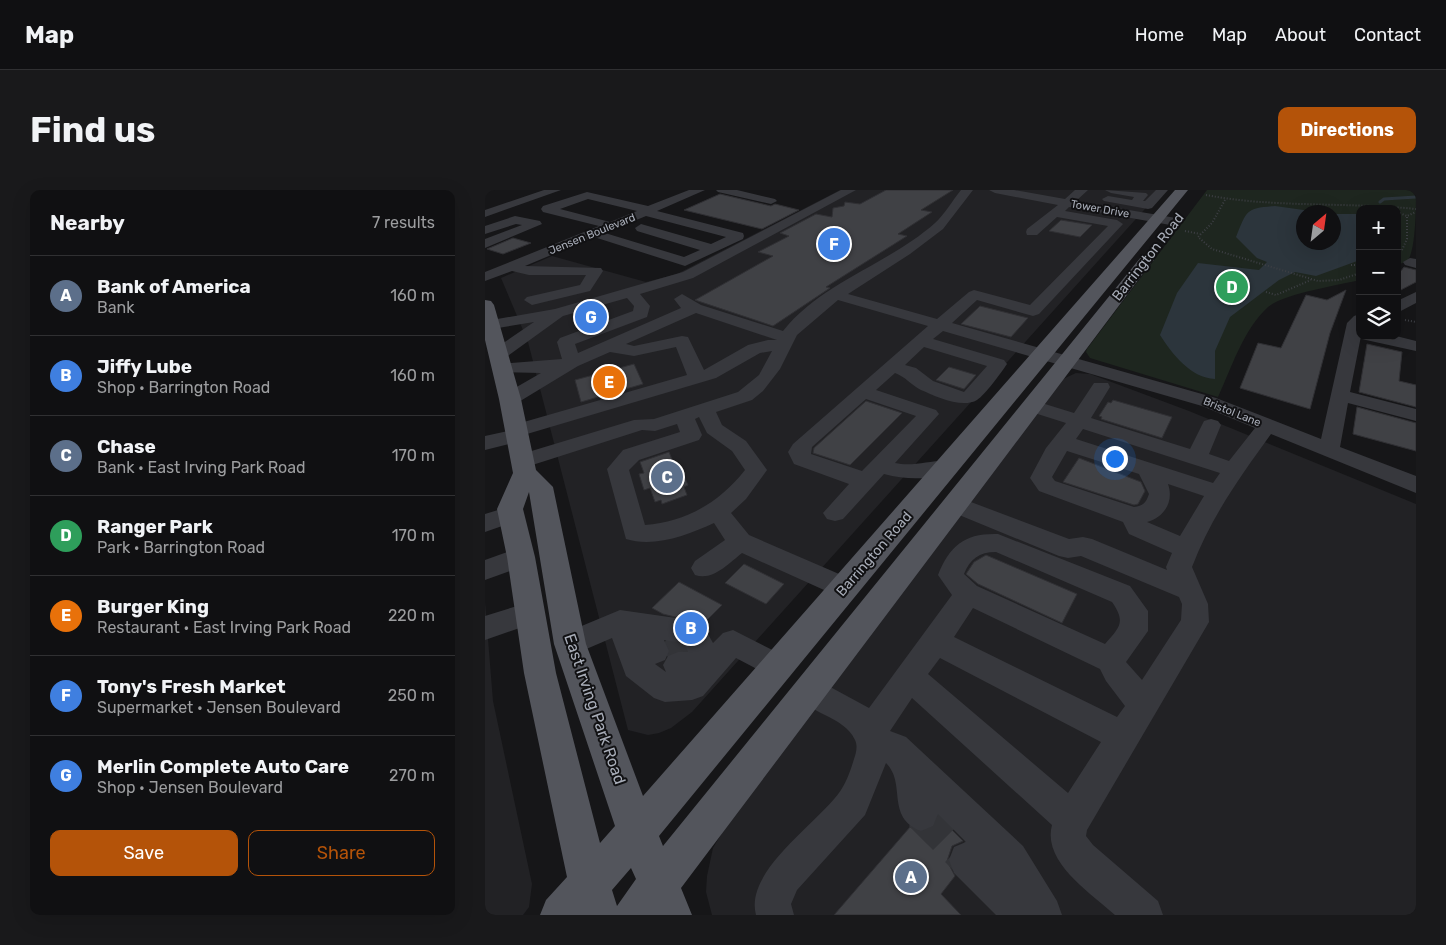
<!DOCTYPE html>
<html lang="en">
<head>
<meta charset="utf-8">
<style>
  :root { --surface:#101012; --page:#19191b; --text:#f1f3f6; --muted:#9c9d9f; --line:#303032; --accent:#b45309 }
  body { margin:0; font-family:Rubik,sans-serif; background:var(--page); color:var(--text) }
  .controls { position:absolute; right:15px; top:15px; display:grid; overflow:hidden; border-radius:10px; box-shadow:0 5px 20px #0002 }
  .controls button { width:45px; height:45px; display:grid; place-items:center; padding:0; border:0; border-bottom:1px solid var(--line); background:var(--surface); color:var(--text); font:25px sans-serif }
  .compass { position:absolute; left:811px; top:15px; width:45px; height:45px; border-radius:50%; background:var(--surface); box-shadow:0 5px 20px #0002; rotate:29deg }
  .you { position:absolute; left:629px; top:268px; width:18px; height:18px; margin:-12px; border:4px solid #fff; border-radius:50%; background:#1a73e8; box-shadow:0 0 0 8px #1a73e833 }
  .badge { display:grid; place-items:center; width:32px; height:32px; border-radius:50%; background:var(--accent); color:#fff; font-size:16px; font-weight:700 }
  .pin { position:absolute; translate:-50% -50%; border:2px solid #fff; box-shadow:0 1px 5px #0006 }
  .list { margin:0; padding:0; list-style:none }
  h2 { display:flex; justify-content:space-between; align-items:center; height:65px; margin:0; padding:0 20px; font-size:21px }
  h2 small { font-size:16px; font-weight:400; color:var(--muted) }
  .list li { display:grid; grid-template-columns:32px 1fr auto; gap:15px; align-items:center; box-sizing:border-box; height:80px; padding:0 20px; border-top:1px solid var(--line) }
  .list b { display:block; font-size:19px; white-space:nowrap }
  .list p { margin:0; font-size:16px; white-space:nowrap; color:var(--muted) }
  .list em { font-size:16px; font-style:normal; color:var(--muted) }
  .actions { display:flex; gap:10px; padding:15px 20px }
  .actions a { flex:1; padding:11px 0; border:1px solid var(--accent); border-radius:10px; text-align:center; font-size:18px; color:var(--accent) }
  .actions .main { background:var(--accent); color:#fff }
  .icon { flex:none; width:28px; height:28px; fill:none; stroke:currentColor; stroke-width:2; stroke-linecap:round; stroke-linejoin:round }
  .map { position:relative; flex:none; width:931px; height:725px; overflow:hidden; border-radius:10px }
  header { display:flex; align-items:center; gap:30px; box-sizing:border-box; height:70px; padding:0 25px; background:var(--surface); border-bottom:1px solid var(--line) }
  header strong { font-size:24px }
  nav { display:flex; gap:28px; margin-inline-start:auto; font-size:18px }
  .intro { display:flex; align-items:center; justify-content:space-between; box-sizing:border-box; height:120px; padding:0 30px }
  h1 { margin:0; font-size:35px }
  .button { padding:12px 22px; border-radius:10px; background:var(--accent); color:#fff; font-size:18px; font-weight:700 }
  main { display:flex; gap:30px; padding:0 30px }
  aside { flex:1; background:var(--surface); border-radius:10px; box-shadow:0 5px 20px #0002 }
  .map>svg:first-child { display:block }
</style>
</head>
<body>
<header>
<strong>Map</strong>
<nav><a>Home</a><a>Map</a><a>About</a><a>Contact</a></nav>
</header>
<div class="intro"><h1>Find us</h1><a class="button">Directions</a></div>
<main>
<aside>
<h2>Nearby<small>7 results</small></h2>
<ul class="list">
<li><span class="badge" style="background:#5c6f8a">A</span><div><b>Bank of America</b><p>Bank</p></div><em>160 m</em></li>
<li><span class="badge" style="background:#3f7fe0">B</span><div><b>Jiffy Lube</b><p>Shop · Barrington Road</p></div><em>160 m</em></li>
<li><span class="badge" style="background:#5c6f8a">C</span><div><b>Chase</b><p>Bank · East Irving Park Road</p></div><em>170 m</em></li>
<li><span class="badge" style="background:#2e9e5b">D</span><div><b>Ranger Park</b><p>Park · Barrington Road</p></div><em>170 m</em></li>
<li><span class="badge" style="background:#e8710a">E</span><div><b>Burger King</b><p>Restaurant · East Irving Park Road</p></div><em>220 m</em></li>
<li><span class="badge" style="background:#3f7fe0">F</span><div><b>Tony's Fresh Market</b><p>Supermarket · Jensen Boulevard</p></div><em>250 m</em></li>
<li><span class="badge" style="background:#3f7fe0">G</span><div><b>Merlin Complete Auto Care</b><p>Shop · Jensen Boulevard</p></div><em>270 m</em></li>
</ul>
<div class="actions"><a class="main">Save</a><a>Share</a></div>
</aside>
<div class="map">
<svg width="931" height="725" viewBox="0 0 931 725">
  <rect width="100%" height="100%" fill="#161618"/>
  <path fill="#222225" d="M 355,0 L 677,0 L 207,522 L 186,538 L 174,543 L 163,545 L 143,540 L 43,152 L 16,88 L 67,66 L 161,92 L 192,84 Z
    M 591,183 L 605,184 L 704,221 L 931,314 L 931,725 L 227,725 L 221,702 L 222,686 L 228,658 L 241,636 L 578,189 Z
    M 0,412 L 8,511 L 47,694 L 44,717 L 38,725 L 0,725 Z"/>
  <path fill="#1e261f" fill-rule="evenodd" d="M 722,0 L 931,0 C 931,15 931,59 923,70 C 920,72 915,74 912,75 L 912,19 L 875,19 L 875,90 C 854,95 798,104 783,117 C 758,140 747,177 733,207 L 605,168 L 601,162 L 602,159 ZM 818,22 L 848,22 L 848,52 L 818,52 Z"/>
  <path fill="#2c353c" d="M 790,16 L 833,22 L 818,22 L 818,52 L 848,52 L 849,24 L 875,24 L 875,70 L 831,86 L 810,82 L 794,90 L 745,127 L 730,161 L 730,189 C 706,188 687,164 675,145 L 692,103 L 713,73 L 774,80 L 782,72 L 772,68 L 751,47 C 762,20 761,18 790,16 Z"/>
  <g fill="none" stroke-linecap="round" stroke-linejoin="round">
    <path stroke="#2c353c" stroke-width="3" d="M 895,12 L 899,9 L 931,7"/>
  </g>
  <path fill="#404145" stroke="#303034" d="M 401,0 L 468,0 L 436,20 L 447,22 L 413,44 L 422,46 L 341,97 L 345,98 L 288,136 L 210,110 L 288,66 L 273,62 L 304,46 L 295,43 L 331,24 L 347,27 L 348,18 L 359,16 L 360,12 L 375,14 Z
    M 235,4 L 286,16 L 290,14 L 314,20 L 277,39 L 199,20 Z
    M 576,30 L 607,35 L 595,47 L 564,41 Z
    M 28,48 L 46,53 L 18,64 L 2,59 Z
    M 919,77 L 931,80 L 931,92 L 912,102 L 912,86 Z
    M 861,100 L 845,143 L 825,219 L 755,198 L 773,153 L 796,158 L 821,105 L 842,110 Z
    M 495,116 L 543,128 L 526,147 L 476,134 Z
    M 882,154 L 917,162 L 914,191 L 931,195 L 931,217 L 874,202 Z
    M 149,174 L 158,194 L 96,212 L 90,190 Z
    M 464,177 L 491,185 L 479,199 L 451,190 Z
    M 628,210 L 687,227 L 677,248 L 616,229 L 617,227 L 614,226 L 623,212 L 626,213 Z
    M 381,211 L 417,223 L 365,275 L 328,263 L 329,258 Z
    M 872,217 L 931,233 L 931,261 L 868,244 Z
    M 184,262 L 192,282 L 197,281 L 203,295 L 199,297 L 202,305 L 177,314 L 176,310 L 170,312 L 165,298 L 159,300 L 154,284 L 159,283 L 155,272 Z
    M 594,268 L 656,292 L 660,301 L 653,314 L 649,315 L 578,292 Z
    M 501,365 L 592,404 L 577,433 L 493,394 L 481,384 L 489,372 Z
    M 259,374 L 299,394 L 281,414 L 240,393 Z
    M 194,392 L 237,415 L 216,436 L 225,441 L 224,442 L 214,439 L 207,441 L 202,430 L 178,424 L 167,418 Z
    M 454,627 L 478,651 L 467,656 L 462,671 L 470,686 L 456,704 L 476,725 L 349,725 L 425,637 L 437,643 L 449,638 Z"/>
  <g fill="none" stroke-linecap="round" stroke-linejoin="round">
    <path stroke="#333438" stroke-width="27" stroke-dasharray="27 13" stroke-linecap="butt" d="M 181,450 L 203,463"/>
    <path stroke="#333438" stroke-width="34" stroke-dasharray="34 17" stroke-linecap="butt" d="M 436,624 L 482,670"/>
    <path stroke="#3d3f44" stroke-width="2" stroke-dasharray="1 2" stroke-linecap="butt" d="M 721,5 C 787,18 863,12 931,19
      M 740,10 L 727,33 L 713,47 L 727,59 L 833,91 L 854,90 L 875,83
      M 896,16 L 903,19
      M 912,22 L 922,26
      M 700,41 L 715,44
      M 917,60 L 922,49 L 922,26 L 931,22
      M 866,75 L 875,75
      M 781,102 L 791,105 L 826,90
      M 920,130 L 931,132"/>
    <path fill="#37383d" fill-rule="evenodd" d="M 59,0 L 76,0 L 0,27 L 0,20 Z
      M 204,0 L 220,0 L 172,21 L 258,43 L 259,46 L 258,49 L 200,76 L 109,47 L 40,76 L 116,78 L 118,81 L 105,101 L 47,115 L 39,110 L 42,107 L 95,95 L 101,85 L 44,85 L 27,81 L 0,91 L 0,82 L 114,36 L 58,22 L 56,19 L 58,16 L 102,2 L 163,16 ZM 103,9 L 152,21 L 125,32 L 75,19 ZM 161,26 L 241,47 L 226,54 L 156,34 L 150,38 L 152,41 L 215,60 L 199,67 L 120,43 Z
      M 231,0 L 252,0 L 290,9 L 292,11 L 286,14 L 233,2 Z
      M 356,0 L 371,0 L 208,88 L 155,104 L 165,116 L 162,127 L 90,154 L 93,163 L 196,118 L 189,109 L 197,104 L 216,115 L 298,141 C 337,92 404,74 450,33 C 460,24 467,11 476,0 L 488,0 L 458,39 L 425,64 L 363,104 L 452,129 L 484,102 L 489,100 L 545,115 L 623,36 L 572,27 L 552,45 L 542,45 L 541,42 L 542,39 L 573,15 L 510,3 L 504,0 L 529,0 L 580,9 L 590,0 L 603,0 L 591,11 L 691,28 L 697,32 L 691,36 L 584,17 L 580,21 L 632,30 L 638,34 L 554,124 L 548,126 L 492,110 L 467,133 L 731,208 L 836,249 L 862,133 L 869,126 L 875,124 L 876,146 L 865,202 L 931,219 L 931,231 L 863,213 L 855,257 L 931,286 L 931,303 L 786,244 C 755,287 726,327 707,377 L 723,414 L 724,432 L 602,640 L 601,646 L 608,655 L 673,711 L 678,725 L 630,725 C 606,703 557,672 567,635 L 427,508 L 405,541 L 421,547 L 538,656 L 572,711 L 577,725 L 511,725 L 469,683 L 464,670 L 469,657 L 481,652 L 453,624 L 448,636 L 436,641 C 400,627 422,594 401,573 L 380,625 L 312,700 L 306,714 L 309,725 L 271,725 C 259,680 334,633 356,600 C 362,591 366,579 369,569 C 371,563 373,556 370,550 C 359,525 321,525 310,500 L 314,490 L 325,486 L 384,518 L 467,405 L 453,385 C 465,355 480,343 513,344 L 645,396 L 663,421 L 663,441 L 641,472 L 657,490 L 696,430 L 697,414 L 694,407 L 596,366 L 583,368 L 574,366 L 462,320 L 458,314 L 462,308 L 470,306 L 584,349 L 598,347 L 607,349 L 682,380 L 681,377 L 687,363 L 644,344 L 638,332 L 554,301 L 545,288 L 561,258 L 581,233 L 540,220 L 537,216 L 540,212 L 547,210 L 589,223 L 609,193 L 623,193 L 625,197 L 606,228 L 705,259 L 719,231 L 726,229 L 733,231 L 736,235 L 724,264 L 744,271 L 770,238 L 717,216 L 458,141 L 448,149 L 519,170 L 522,174 C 516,183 500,205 492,210 C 477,219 450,206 436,200 C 426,195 421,187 410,183 L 391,200 L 451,220 L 454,224 L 410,273 C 431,278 451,267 471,272 L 474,277 L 471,282 C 446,289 425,291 399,284 L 358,329 L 350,331 L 342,329 L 338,323 L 364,294 L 309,274 L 303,262 L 308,254 L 443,136 L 353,110 L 312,145 L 295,179 L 278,201 L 267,210 L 231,222 L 237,235 L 261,251 L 282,280 L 261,309 L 246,323 L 264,345 L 368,390 L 372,398 L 368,406 L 359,409 L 257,363 C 243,374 228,391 210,385 L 206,378 L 210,371 L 240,350 L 229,333 C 203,345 169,358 141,349 L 122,279 L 138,260 L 195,242 L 192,234 L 170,241 L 157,240 L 38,278 L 30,276 L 27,271 L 30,266 L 149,230 L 169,229 L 253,202 L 274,185 L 287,161 L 275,163 L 231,188 L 42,244 L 40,250 L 0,260 L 0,246 L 23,241 L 25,236 L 202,185 L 191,157 L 149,166 L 125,162 L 93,176 L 32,213 L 18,213 L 15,209 L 18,205 L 56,183 L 12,182 L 9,178 L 12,174 L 77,169 L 72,152 L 75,148 L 148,121 L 149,116 L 142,108 L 78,126 L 20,168 L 8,168 L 5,164 L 8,160 L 49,132 L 7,139 L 1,137 L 1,131 L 70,119 L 198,82 ZM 211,123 L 292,150 L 283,150 L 263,155 L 219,180 L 203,147 L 197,146 L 149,156 L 141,154 ZM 439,157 L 502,176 L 479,202 L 448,191 L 431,178 L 420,175 ZM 381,209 L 431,226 L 377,281 L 326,264 L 327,257 ZM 214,227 L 222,243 L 247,261 L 260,280 C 235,312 201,332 160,335 L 144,280 L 154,270 L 214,250 L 217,245 L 210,229 ZM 598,239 L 735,283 L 728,293 L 591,249 ZM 582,261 L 654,284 L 664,304 C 661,313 658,316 649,317 L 570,291 L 567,287 ZM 683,294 L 719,306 L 695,346 L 662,332 C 680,327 689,311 683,294 ZM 511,362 L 627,412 C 641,432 635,437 620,454 L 492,396 L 479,384 C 485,369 494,362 511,362 ZM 488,418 L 615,479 L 621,491 L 640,516 L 632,527 L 469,447 ZM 455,468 L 616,552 L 583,603 L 443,484 Z
      M 620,0 L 661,3 L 663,5 L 658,11 L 660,11 L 671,0 L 683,0 L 667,18 L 663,19 L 619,11 L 617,9 L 623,6 L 647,10 L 649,7 L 626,3 Z
      M 30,26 L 55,31 L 57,34 L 0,58 L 0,49 L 37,35 L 31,34 L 0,44 L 0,36 Z
      M 925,68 L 931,69 L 931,78 L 920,75 L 918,72 Z
      M 931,102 L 931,113 L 912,123 L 912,111 Z
      M 879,146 L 911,146 L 931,151 L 931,161 L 881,150 Z
      M 26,316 L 34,318 L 38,324 L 34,330 L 0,342 L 0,324 Z
      M 36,357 L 45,360 L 49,367 L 45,374 L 0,390 L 0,370 Z
      M 45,412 L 55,415 L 59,423 L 55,431 L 0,450 L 0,426 Z
      M 135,420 L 191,428 L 201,432 L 205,440 L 201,448 L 191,452 L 179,450 L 184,461 L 180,470 L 170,474 L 181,482 L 178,475 L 183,466 L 193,462 L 203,462 L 199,453 L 203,444 L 213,441 L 223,444 L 228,453 L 238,443 L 248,440 L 303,468 L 308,477 L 303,486 L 293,490 L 251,468 L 218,506 L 207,510 L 180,512 L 169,508 L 141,486 L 127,448 L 85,466 L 75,463 L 71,454 L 75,445 Z"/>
    <path fill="#53555c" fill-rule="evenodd" d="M 690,0 L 703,0 L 174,646 L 178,656 L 656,67 L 666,67 L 669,70 L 666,73 L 196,698 L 207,725 L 55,725 L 61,710 L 82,687 L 39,483 L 22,367 L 12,319 L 28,283 L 14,209 L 0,150 L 0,110 L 6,111 L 9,115 L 36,209 L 51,280 L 68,297 L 101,454 L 158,606 ZM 44,302 L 69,454 L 130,636 L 115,653 L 71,483 L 50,367 L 38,319 ZM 146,678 L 151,689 L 132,716 L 127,700 Z"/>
  </g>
  <g text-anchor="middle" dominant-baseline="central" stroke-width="4" stroke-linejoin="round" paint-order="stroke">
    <g font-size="11" fill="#a8adb8" stroke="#111113">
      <text transform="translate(615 19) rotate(10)">Tower Drive</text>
      <text transform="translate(107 44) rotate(-22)">Jensen Boulevard</text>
      <text transform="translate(747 222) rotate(22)">Bristol Lane</text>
    </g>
    <g font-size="14" fill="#a8adb8" stroke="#111113">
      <text transform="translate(663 67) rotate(-52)">Barrington Road</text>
      <text transform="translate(389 364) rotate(-49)">Barrington Road</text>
    </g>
    <g font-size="16" fill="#a8adb8" stroke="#111113">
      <text transform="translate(110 519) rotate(71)">East Irving Park Road</text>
    </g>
  </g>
</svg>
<div class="controls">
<button>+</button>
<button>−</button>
<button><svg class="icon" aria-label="layers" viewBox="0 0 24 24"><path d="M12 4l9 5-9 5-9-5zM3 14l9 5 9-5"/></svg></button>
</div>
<svg class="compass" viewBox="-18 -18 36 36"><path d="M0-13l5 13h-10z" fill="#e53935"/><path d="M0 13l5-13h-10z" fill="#9c9d9f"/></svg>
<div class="you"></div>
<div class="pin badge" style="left:426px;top:687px;background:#5c6f8a">A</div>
<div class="pin badge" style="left:206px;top:438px;background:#3f7fe0">B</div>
<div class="pin badge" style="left:182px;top:287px;background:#5c6f8a">C</div>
<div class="pin badge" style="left:747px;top:97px;background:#2e9e5b">D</div>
<div class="pin badge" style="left:124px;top:192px;background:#e8710a">E</div>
<div class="pin badge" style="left:349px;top:54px;background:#3f7fe0">F</div>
<div class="pin badge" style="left:106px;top:127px;background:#3f7fe0">G</div>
</div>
</main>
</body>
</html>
